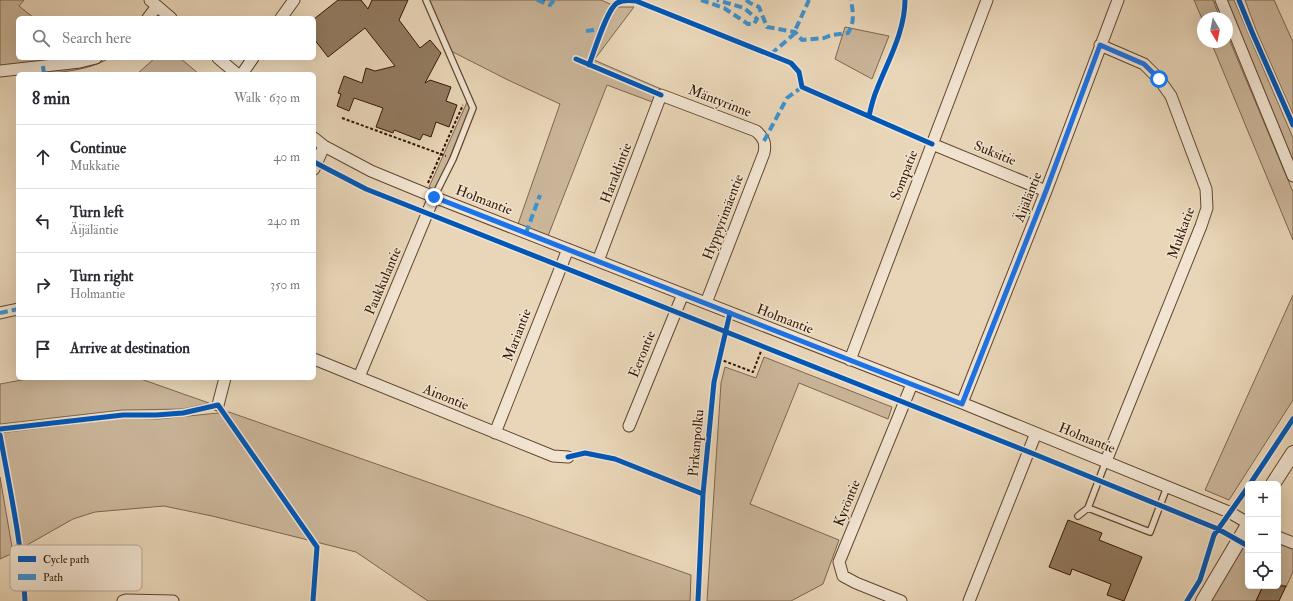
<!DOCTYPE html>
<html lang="en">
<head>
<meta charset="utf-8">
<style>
  :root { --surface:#fff; --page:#f7f7f7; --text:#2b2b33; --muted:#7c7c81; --line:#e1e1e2 }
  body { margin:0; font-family:"IM FELL Double Pica",serif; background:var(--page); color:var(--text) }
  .controls { position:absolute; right:12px; bottom:12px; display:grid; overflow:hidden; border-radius:6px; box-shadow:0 4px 16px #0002 }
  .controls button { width:36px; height:36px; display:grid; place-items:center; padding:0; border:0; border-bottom:1px solid var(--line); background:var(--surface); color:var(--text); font:20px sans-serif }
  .compass { position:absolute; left:1197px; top:12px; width:36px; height:36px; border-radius:50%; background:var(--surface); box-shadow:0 4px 16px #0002; rotate:170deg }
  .stop { position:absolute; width:12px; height:12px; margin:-9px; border:3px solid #1a73e8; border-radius:50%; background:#fff }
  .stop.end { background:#1a73e8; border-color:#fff; box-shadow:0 1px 4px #0008 }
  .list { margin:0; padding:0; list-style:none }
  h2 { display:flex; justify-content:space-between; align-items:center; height:52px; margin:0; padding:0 16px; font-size:17px }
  h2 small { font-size:13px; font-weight:400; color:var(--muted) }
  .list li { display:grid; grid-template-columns:26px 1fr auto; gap:12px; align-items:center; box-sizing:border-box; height:64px; padding:0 16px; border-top:1px solid var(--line) }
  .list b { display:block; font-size:15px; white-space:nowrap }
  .list p { margin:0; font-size:13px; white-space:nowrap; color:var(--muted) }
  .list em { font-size:13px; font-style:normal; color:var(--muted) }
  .icon { flex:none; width:22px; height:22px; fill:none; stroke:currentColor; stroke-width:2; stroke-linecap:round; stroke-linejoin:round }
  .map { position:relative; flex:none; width:1293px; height:601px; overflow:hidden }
  .search { position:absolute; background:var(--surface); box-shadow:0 4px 16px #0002; left:16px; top:16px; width:300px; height:44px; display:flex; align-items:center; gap:10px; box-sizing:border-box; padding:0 14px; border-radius:6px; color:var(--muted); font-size:15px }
  .panel { position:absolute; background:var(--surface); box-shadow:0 4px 16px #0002; left:16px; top:72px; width:300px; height:308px; border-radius:6px }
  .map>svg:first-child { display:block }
</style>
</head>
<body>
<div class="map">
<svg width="1293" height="601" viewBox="0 0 1293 601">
  <rect width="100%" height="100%" fill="#e9d6b8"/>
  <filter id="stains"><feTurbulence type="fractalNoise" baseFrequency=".005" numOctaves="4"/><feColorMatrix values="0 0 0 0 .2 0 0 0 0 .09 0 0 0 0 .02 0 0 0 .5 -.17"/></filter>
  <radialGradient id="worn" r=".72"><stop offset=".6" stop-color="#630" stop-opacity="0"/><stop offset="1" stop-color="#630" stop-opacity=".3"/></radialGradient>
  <path fill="#cab599" stroke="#7e664d" d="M 0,0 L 24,0 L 19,6 L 34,18 L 18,18 L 18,58 L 109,58 C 84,75 29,74 0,76 Z
    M 426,0 L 601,0 L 617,7 L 634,7 L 594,60 L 661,89 L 655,103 L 607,85 L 548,236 L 518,224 L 560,104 L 508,80 L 447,49 Z
    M 1194,0 L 1213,0 L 1220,18 L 1203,18 L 1203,21 Z
    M 1224,0 L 1234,0 L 1293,138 L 1293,163 Z
    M 1245,0 L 1274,0 L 1293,42 L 1293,114 L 1256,30 Z
    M 845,27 L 889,36 L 872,79 L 835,59 Z
    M 1227,34 L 1293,192 L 1293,240 L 1211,42 L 1227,42 Z
    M 155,58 L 180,58 L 199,74 L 137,74 Z
    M 468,100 L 471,108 L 436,190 L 429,187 Z
    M 1293,295 L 1293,400 L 1229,500 L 1205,490 Z
    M 764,357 L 892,407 L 888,419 L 799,383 L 750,504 L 839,540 L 823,584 L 791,601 L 707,601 L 721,383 L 725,367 L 756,378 Z
    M 33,378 L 138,378 L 209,403 L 183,409 L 122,410 L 0,424 L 0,384 Z
    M 229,412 L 691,575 L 690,601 L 428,601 L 356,552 L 212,516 L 164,506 L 95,512 L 73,519 L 20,549 L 0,433 L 123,418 L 158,419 Z
    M 0,477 L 13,553 L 0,559 Z
    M 1278,538 L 1293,544 L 1293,572 L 1286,587 L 1278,583 Z
    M 1244,545 L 1248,547 L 1248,586 L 1263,586 L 1256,601 L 1210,601 Z"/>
  <path fill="#927a60" stroke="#331601" d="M 338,0 L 361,0 L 368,9 L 372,0 L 408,0 L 399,20 L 420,48 L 430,40 L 441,53 L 425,83 L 430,80 L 451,87 L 446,101 L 457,105 L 449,127 L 436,122 L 431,137 L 423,134 L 420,140 L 394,130 L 393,133 L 376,127 L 383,108 L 354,98 L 349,111 L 337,106 L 341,94 L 338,93 L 344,76 L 362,83 L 366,68 L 375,71 L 395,66 L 365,28 L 328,57 L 314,39 L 314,19 Z
    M 1068,520 L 1102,533 L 1099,540 L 1142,557 L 1124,601 L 1107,595 L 1111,584 L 1072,569 L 1070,575 L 1049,567 Z
    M 1263,586 L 1286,586 L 1279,601 L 1256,601 Z"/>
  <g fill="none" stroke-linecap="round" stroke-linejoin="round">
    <g stroke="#60462f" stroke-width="8">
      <path id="service" d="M 426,0 L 473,108 L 453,159 L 434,197
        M 1106,461 L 1088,508 L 1150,532 L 1167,487
        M 1078,516 L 1088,508"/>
    </g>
    <g stroke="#60462f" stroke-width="13">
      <path id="minor" d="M 150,0 L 171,18
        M 1221,0 L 1293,176
        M 148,18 L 157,6
        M 281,18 L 294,0
        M 1100,45 L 1144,64 L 1159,79 L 1171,96 L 1206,189 L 1207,208 L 1201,226 L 1106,461
        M 218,58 L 237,74
        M 0,71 L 80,62 L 96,58
        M 242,74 L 253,58
        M 314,138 L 324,146 L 371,171 L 434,197 L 962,403 L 1229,512 L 1248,523
        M 932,144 L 1046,191
        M 314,169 L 324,146
        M 598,261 L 661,95 L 756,131 C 764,138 766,143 764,153 L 706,303
        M 0,313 L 18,309
        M 314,359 L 553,456 L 568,457
        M 850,360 L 987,0
        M 359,377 L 434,197
        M 962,403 L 1046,191 L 1118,0
        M 218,405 L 225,378
        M 629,426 L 683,294
        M 495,433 L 568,249
        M 1278,537 L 1293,543
        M 123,601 L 126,600 L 173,601
        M 901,601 L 856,583 L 843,576 L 839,562 L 912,384
        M 969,601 L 1036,433"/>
    </g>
    <g stroke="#60462f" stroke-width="16">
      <path id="tertiary" d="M 1273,484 L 1293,453
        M 1203,601 L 1248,525"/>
    </g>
    <path stroke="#331601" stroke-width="2" stroke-dasharray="3 2" stroke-linecap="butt" d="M 543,2 L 544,0
      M 342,118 L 446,156
      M 428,183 L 463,105
      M 719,359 L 753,372 L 763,346"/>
    <use href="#service" stroke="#f1e4d1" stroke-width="5.5"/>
    <use href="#minor" stroke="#f1e4d1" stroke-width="11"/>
    <use href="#tertiary" stroke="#f1e4d1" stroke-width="14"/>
    <path stroke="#3d93d0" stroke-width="4" stroke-dasharray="8 4" stroke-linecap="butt" d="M 537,0 L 550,5 L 554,0
      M 701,0 L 724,8 L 748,24 L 754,24 L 757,19 L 744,8 L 717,0
      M 746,0 L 750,3 L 759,7 L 767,27 L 795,32 L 802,40 L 824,38 L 832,35 L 848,33 C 855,22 853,12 851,0
      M 586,31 L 603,29
      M 771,54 L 793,35 L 809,0
      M 43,66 L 44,74
      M 764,141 L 787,98 L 802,87
      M 526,233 L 540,195
      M 0,313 L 18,309"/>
    <g stroke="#f1e4d1" stroke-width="8">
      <path id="cycleway" d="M 1239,0 L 1252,32 L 1293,125
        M 576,59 L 661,95
        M 589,65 C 594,52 607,9 617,3 C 623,0 630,0 636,1 L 791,63 L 799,72 L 802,87 L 932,144
        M 869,116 C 871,107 873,98 877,89 C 888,61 905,31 905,0
        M 314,162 L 366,189 L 1029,452 L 1218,529 L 1248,546
        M 0,429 L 123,415 L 156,415 L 183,413 L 218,405 L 317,547 L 313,601
        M 0,435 C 10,490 22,545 25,601
        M 568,457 L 585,453 L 615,459 L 703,494
        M 1250,484 L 1293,419
        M 698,601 L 703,494 L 714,382 L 730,313
        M 1187,601 L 1200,580 L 1214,535 L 1248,487"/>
    </g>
    <use href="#cycleway" stroke="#0057b8" stroke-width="5"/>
  </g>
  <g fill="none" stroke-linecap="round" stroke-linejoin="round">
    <path stroke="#1a73e8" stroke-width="5" d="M 434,197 L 962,404 L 1046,191 L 1100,45 L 1144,64 L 1159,79"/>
  </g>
  <g text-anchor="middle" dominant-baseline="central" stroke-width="3" stroke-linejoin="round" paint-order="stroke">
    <g font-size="14" fill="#331601" stroke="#f1e4d1">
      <text transform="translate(720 101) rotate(21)">Mäntyrinne</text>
      <text transform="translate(995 153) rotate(22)">Suksitie</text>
      <text transform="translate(616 173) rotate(-69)">Haraldintie</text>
      <text transform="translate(904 175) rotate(-69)">Sompatie</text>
      <text transform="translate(1028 197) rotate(-69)">Äijäläntie</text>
      <text transform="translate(484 200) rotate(21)">Holmantie</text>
      <text transform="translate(723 217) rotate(-69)">Hyppyrimäentie</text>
      <text transform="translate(1181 233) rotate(-70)">Mukkatie</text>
      <text transform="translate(383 281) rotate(-67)">Paukkulantie</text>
      <text transform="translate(785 319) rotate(21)">Holmantie</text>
      <text transform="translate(517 335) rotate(-69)">Mariantie</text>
      <text transform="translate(642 354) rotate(-68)">Eerontie</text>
      <text transform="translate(446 397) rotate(22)">Ainontie</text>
      <text transform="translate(1087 438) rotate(22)">Holmantie</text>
      <text transform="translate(696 443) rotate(-85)">Pirkanpolku</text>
      <text transform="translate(847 503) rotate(-68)">Kyröntie</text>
    </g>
  </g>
  <rect x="10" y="545" width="132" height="46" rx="6" fill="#f1e4d1" stroke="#b8a693" stroke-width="1"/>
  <rect x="18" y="556" width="18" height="6" fill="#0057b8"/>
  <rect x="18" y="574" width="18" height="6" fill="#3d93d0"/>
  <g font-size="11" fill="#331601">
    <text x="43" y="563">Cycle path</text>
    <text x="43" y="581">Path</text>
  </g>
  <rect width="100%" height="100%" filter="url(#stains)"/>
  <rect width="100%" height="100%" fill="url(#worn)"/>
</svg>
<div class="controls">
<button>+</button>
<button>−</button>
<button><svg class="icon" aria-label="locate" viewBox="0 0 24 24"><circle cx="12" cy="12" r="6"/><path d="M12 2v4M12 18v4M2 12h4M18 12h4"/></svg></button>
</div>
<svg class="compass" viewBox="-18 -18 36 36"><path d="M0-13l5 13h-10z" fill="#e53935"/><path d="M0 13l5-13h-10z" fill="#7c7c81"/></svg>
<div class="stop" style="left:1159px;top:79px"></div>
<div class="stop end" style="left:434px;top:197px"></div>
<div class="search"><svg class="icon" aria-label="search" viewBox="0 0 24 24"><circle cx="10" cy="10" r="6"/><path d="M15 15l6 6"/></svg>Search here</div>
<section class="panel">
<h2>8 min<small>Walk · 630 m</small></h2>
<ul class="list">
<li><svg class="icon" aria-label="ahead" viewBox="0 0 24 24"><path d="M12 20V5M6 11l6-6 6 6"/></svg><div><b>Continue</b><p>Mukkatie</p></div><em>40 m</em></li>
<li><svg class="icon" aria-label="left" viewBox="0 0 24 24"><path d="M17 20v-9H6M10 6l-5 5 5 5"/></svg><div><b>Turn left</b><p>Äijäläntie</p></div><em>240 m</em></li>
<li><svg class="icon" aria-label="right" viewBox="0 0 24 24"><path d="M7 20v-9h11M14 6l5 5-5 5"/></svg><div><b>Turn right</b><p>Holmantie</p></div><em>350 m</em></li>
<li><svg class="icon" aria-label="arrive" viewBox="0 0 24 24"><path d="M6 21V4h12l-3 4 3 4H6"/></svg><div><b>Arrive at destination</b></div></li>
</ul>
</section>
</div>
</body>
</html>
